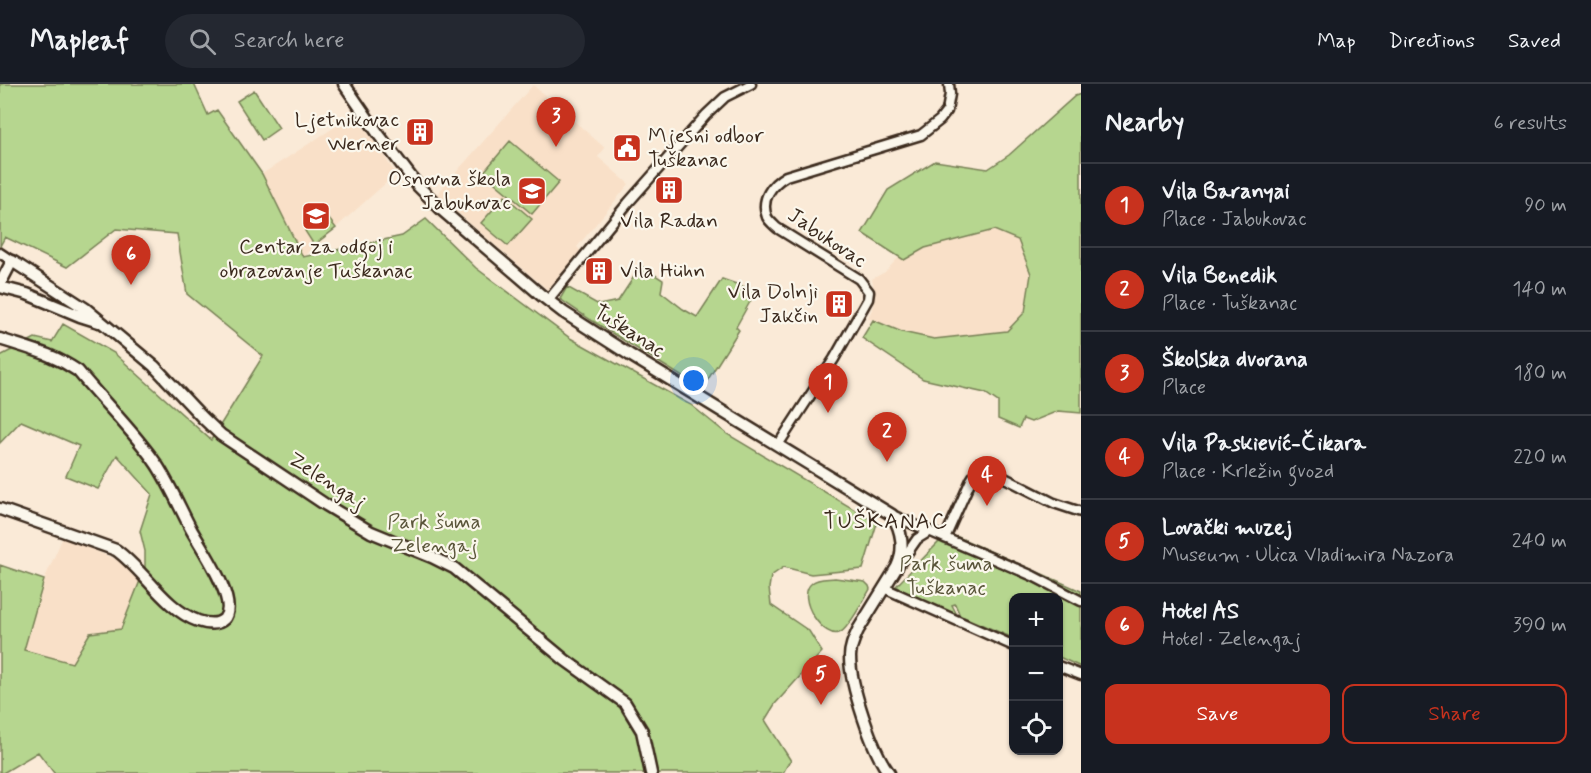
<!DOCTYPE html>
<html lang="en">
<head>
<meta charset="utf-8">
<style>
  :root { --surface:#171b24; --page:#242831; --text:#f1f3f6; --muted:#9ea1a6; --line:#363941; --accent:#c8321e }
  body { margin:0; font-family:Mynerve,sans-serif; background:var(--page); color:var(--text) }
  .controls { position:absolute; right:18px; bottom:18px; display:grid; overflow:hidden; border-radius:12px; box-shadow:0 2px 4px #0004 }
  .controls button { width:54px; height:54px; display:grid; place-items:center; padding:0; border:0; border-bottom:2px solid var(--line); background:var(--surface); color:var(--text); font:30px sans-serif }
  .you { position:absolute; left:694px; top:297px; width:21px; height:21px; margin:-15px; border:4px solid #fff; border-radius:50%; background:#1a73e8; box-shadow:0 0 0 9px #1a73e833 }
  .badge { display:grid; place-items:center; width:39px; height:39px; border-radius:50%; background:var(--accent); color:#fff; font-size:20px; font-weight:700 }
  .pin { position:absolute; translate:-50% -50px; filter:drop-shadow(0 2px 3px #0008) }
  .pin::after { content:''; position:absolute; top:32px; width:21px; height:18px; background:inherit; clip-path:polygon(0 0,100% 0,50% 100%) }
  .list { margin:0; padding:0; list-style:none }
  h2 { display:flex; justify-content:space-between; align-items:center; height:78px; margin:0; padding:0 24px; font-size:26px }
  h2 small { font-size:20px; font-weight:400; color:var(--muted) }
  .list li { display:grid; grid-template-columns:39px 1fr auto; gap:18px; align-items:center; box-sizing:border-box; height:84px; padding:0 24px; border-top:2px solid var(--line) }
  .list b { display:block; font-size:22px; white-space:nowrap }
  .list p { margin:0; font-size:20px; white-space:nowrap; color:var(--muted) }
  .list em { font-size:20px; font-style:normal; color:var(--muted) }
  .actions { display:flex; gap:12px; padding:18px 24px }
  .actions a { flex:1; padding:14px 0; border:2px solid var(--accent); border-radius:12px; text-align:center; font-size:21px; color:var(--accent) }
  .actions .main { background:var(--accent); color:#fff }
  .icon { flex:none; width:33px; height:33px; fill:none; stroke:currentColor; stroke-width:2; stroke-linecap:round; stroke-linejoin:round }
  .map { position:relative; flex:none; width:1081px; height:689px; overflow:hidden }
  header { display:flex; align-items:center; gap:36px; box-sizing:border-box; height:84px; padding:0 30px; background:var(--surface); border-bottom:2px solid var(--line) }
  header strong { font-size:28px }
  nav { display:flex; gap:33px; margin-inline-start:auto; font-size:21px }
  .search { width:420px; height:54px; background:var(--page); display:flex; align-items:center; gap:15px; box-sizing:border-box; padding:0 21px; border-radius:33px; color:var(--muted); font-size:22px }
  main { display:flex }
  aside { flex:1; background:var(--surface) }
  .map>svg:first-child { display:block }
</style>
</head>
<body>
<header>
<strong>Mapleaf</strong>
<div class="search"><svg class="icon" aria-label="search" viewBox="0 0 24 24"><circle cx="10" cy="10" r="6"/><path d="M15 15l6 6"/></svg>Search here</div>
<nav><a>Map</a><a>Directions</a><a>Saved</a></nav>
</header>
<main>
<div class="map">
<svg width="1081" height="689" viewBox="0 0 1081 689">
  <rect width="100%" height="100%" fill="#faead7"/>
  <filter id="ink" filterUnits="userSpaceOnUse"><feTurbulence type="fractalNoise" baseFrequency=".0167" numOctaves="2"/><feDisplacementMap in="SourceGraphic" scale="12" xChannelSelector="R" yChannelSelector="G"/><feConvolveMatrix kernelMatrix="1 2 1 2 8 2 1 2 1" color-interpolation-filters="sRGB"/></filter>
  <g filter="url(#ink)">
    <path fill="#f9e0c8" d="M 533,1 L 605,64 L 598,73 L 629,100 L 577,163 L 581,167 L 548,206 L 474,143 L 437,110 Z
      M 355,30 L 396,90 L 303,173 L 262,90 Z
      M 994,146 L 1018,156 L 1031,190 L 1025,228 L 1007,247 L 934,255 L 902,248 L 868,234 L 873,223 L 875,210 L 872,195 L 885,188 L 899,173 L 904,176 L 925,164 Z
      M 63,453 L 117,476 L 129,483 L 140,497 L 121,545 L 90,549 L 72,579 L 24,566 L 44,496 Z"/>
    <path fill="#b6d68f" stroke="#788056" stroke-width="1.5" d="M 0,0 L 194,0 L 208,31 L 217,26 L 262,90 L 303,173 L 402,152 L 426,135 L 476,184 L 570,254 L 691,321 L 727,350 L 877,439 L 863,485 L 811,490 L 784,483 L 771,492 L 769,504 L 771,521 L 809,547 L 822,568 L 775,620 L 765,636 L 791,677 L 788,680 L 783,689 L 54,689 L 38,668 L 3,689 L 0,689 L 0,481 L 44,496 L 24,566 L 72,579 L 90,549 L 121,545 L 145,484 L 145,467 L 140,447 L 152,410 L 117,371 L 98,405 L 66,392 L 79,362 L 21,337 L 0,359 L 0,272 L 35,254 L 52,258 L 63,240 L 114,269 L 211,356 L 263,272 L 187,210 L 177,150 L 116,145 L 67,183 L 5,153 L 0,162 Z
      M 254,6 L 279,44 L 262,56 L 237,17 Z
      M 1081,10 L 1081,329 L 1058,327 L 1031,338 L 1023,335 L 1019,344 L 998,335 L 998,318 L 985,309 L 923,295 L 862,254 L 873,236 L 902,248 L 934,255 L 1007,247 L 1025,228 L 1031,190 L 1018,156 L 994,146 L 925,164 L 904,176 L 862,149 L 888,106 L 935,77 L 988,85 L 1009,71 L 1075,12 Z
      M 510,57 L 559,98 L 532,130 L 483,89 Z
      M 505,112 L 532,135 L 508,162 L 481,139 Z
      M 325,130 L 336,144 L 314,161 L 305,147 Z
      M 641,182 L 663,196 L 661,208 L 683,225 L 697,233 L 722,195 L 756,207 L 736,243 L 739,246 L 702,305 L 591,236 L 560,215 L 567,203 L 599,221 L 618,217 Z
      M 958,453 L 1081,507 L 1081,511 L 1043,492 L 957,455 Z
      M 939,458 L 1023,493 L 1081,522 L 1081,583 L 1059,573 L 1058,514 L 1014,514 L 1013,554 L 964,533 L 963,536 L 961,534 L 955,520 L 952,521 L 958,533 L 913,513 L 896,502 Z
      M 835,494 L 865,498 L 869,502 L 870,505 C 865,514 849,543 841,548 C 825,558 794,513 812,499 C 817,494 828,495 835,494 Z"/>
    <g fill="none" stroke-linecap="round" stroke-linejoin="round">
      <g stroke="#3b2a1e" stroke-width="13">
        <path id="street" d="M 0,169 L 12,177
          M 548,216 L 628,119 L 706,31 L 725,13 L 751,0
          M 778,361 L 834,275 L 868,215 L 869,208 L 859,195 L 777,144 C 774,141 769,137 767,133 C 760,115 772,100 786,92 L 921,51 L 940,36 L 947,27 L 950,10 L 949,0
          M 892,431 L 1033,492 L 1081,517
          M 945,454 L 971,396 C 976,387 980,386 989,386 L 1054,419 L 1081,428
          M 901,478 L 917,455 L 930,447
          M 884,504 L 1014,562
          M 1058,582 L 1081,591"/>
      </g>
      <g stroke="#3b2a1e" stroke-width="15">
        <path id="secondary" d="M 344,0 L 379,51 L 418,102 L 443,127 L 541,211 L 563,228 L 630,271 L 892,431 C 902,446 905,466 897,483 L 858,546 C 854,555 850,563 850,573 C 850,600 872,667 889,689
          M 0,200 L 12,177 L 86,225 L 154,282 L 203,334 L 221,351 L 326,421 L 371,448 L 432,473 L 454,484 L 565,576 L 625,619 L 642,647 L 651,689
          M 0,203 L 27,210 L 80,232 L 99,238
          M 0,255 C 30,265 51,269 78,287 C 103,318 134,347 157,381 C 170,401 180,424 191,445 C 200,462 240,518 224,535 C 217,542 207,540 198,537 C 165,525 144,486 116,466 L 0,425"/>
      </g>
      <use href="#street" stroke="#fbf7ec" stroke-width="8"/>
      <use href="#secondary" stroke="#fbf7ec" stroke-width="10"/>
    </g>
  </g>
  <defs>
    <g id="building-square" transform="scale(1.5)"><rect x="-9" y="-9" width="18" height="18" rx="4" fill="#c8321e" stroke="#fbf7ec"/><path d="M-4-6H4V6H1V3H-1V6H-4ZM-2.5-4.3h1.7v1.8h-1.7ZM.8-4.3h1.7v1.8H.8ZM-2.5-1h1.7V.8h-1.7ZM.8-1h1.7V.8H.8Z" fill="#fff"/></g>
    <g id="civic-square" transform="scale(1.5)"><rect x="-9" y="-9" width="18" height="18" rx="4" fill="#c8321e" stroke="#fbf7ec"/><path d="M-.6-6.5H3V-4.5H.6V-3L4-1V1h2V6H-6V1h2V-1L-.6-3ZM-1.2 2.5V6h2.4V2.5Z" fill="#fff"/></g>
    <g id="school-square" transform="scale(1.5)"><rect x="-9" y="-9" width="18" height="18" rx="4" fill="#c8321e" stroke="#fbf7ec"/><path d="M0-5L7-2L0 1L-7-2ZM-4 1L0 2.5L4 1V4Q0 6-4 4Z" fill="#fff"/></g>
  </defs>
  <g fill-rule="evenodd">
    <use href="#building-square" x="420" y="48"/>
    <use href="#civic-square" x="627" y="64"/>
    <use href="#building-square" x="669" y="106"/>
    <use href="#school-square" x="532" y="107"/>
    <use href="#school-square" x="316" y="132"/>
    <use href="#building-square" x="599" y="187"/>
    <use href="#building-square" x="839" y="220"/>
  </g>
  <g text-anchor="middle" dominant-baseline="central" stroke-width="4.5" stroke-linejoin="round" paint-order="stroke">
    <g font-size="21" fill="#3b2a1e" stroke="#fbf7ec" text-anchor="end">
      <text x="399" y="36">Ljetnikovac<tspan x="399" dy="24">Werner</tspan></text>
      <text x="648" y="52" text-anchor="start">Mjesni odbor<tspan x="648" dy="24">Tuškanac</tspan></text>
      <text x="511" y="95">Osnovna škola<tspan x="511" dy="24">Jabukovac</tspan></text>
      <text x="669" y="137" text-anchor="middle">Vila Radan</text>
      <text x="316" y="163" text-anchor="middle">Centar za odgoj i<tspan x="316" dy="24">obrazovanje Tuškanac</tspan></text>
      <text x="620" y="187" text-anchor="start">Vila Hühn</text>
      <text x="818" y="208">Vila Dolnji<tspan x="818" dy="24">Jakčin</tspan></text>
    </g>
    <g font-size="21" fill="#3b2a1e" stroke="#fbf7ec">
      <text transform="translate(827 154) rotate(34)">Jabukovac</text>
      <text transform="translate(629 247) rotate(32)">Tuškanac</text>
      <text transform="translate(327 397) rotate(33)">Zelengaj</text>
    </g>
    <g font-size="21" fill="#5a553a" stroke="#fbf7ec">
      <text x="434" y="438">Park šuma<tspan x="434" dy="24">Zelengaj</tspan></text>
      <text x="946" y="480">Park šuma<tspan x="946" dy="24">Tuškanac</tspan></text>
    </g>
    <g font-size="22" letter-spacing="1.5" fill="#3b2a1e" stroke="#fbf7ec">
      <text x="886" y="438">TUŠKANAC</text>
    </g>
  </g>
</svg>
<div class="controls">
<button>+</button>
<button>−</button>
<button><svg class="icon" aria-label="locate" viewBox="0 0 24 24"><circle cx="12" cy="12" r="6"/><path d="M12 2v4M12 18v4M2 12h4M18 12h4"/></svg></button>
</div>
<div class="you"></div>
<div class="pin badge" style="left:828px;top:329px">1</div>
<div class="pin badge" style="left:887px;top:378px">2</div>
<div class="pin badge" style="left:556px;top:63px">3</div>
<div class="pin badge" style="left:987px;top:422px">4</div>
<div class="pin badge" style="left:821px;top:621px">5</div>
<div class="pin badge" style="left:131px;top:201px">6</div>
</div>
<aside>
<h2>Nearby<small>6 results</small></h2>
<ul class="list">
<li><span class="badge">1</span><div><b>Vila Baranyai</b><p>Place · Jabukovac</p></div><em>90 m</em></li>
<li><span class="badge">2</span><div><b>Vila Benedik</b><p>Place · Tuškanac</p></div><em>140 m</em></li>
<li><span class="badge">3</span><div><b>Školska dvorana</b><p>Place</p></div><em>180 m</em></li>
<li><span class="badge">4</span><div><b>Vila Paskiević-Čikara</b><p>Place · Krležin gvozd</p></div><em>220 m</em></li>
<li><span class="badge">5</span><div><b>Lovački muzej</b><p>Museum · Ulica Vladimira Nazora</p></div><em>240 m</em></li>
<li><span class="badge">6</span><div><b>Hotel AS</b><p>Hotel · Zelengaj</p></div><em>390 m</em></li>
</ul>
<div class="actions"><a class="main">Save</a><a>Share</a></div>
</aside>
</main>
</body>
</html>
